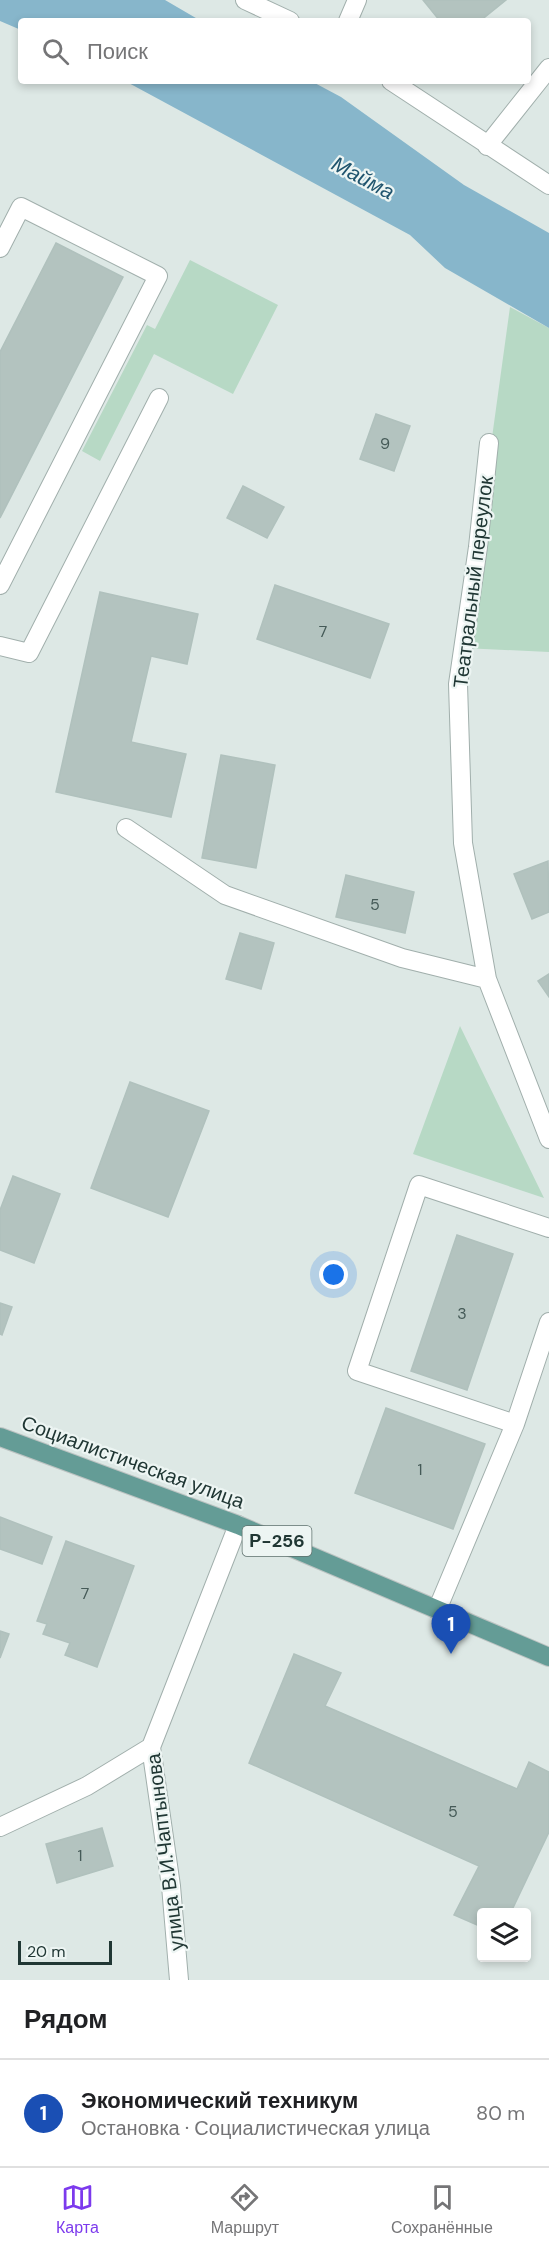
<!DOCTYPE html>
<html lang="ru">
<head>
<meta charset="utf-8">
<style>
  :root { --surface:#fff; --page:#f6f6f6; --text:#202124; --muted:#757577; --line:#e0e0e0; --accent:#7c3aed }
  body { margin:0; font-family:"DM Sans",sans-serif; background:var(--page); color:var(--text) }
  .controls { position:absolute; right:18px; bottom:18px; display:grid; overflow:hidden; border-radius:6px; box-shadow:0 3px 9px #0003 }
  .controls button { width:54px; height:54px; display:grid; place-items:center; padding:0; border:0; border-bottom:2px solid var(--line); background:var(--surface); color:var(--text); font:30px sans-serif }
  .scale { position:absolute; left:18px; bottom:15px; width:94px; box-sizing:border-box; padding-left:6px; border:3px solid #203734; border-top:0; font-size:16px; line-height:21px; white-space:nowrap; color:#203734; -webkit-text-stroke:4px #edf5f3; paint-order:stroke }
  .you { position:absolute; left:334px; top:1275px; width:21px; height:21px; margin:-15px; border:4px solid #fff; border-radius:50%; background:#1a73e8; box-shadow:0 0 0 9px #1a73e833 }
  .badge { display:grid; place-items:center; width:39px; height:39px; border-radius:50%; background:var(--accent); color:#fff; font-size:20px; font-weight:700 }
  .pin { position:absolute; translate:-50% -50px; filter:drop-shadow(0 2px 3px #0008) }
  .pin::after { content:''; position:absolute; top:32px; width:21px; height:18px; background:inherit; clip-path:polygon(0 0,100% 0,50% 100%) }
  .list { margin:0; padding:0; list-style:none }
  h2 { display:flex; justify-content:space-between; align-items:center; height:78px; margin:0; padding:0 24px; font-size:26px }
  h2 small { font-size:20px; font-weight:400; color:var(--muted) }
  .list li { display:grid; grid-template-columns:39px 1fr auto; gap:18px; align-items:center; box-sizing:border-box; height:108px; padding:0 24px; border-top:2px solid var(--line) }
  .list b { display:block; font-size:22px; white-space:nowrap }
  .list p { margin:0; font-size:20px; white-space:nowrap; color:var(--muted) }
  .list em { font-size:20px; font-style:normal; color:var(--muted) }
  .icon { flex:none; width:33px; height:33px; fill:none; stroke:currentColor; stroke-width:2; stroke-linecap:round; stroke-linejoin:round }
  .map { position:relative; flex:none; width:549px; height:1980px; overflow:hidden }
  .search { position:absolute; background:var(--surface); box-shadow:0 3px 9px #0003; left:18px; right:18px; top:18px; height:66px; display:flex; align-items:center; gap:15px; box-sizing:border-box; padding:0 21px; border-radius:6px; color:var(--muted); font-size:22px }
  .sheet { height:186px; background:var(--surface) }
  nav { display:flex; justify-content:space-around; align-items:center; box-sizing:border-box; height:84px; border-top:2px solid var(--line); background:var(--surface); font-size:16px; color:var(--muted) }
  nav a { display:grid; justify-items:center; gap:3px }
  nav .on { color:var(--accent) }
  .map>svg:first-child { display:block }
</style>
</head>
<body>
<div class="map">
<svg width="549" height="1980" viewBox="0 0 549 1980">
  <rect width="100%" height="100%" fill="#dde8e5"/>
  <path fill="#b7d9c5" d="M 190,260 L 278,305 L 233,394 L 154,354 L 100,461 L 82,451 L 147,325 L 155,329 Z
    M 510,307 L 549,328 L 549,652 L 463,648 Z
    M 460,1026 L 544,1198 L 413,1154 Z"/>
  <path fill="#87b6cb" d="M 0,0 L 165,0 L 201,21 L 21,21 L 21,30 L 0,21 Z
    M 125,81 L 311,81 L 341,97 L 464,185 L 549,233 L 549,328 L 445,268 L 410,235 Z"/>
  <path fill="#b3c3bf" stroke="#b0c1bd" stroke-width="1.5" d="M 423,0 L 506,0 L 480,21 L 440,21 Z
    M 56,243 L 123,277 L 0,518 L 0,352 Z
    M 376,414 L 410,426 L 394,471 L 360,459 Z
    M 243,486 L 284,507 L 267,538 L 227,518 Z
    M 275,585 L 389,624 L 370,678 L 257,639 Z
    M 100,592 L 198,614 L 187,664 L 151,656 L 131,742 L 186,754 L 171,817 L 56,792 Z
    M 221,755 L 275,765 L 256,868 L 202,858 Z
    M 548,861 L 549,912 L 532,919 L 514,874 Z
    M 346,875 L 414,892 L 405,933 L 336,917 Z
    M 240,933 L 274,943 L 261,989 L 226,979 Z
    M 549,974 L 549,997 L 538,981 Z
    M 130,1082 L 209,1111 L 168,1217 L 91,1188 Z
    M 13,1176 L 60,1194 L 34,1263 L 0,1250 L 0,1210 Z
    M 457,1235 L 513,1254 L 467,1390 L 411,1371 Z
    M 0,1303 L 12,1307 L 2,1335 L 0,1334 Z
    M 0,1303 L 12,1307 L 2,1335 L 0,1334 Z
    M 386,1408 L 485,1444 L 453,1529 L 355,1493 Z
    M 0,1517 L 52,1537 L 42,1564 L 0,1549 Z
    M 66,1541 L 134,1566 L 97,1667 L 65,1655 L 70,1643 L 43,1634 L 47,1624 L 37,1621 Z
    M 0,1631 L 9,1634 L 0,1658 Z
    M 294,1654 L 341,1673 L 325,1706 L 517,1789 L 529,1762 L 549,1772 L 549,1832 L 511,1912 L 482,1912 L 482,1927 L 454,1915 L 479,1866 L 249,1763 Z
    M 102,1828 L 113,1866 L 57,1883 L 46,1844 Z"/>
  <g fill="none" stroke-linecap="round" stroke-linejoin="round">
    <g stroke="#a1afac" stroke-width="20">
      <path id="minor" d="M 245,0 L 290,21
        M 348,21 L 357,0
        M 391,81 L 549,185
        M 487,146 L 549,68
        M 0,248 L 21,207 L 158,276 L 0,585
        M 489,443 L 478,547 L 458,684 L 463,843 L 487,979 L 549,1139
        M 0,646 L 29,653 L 159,398
        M 126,828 L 225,895 L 402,958 L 487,979
        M 515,1424 L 357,1371 L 419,1185 L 549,1228
        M 437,1610 L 515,1424 L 549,1322
        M 0,1827 L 87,1786 L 151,1747
        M 179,1980 L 171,1886 L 151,1747 L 238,1525"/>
    </g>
    <g stroke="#bcc3c2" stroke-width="20">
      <path id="major" d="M 0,1437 L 238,1525 L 549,1657"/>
    </g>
    <use href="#minor" stroke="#fff" stroke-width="18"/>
    <use href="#major" stroke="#649c96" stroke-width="18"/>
  </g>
  <g text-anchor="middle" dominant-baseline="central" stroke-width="4.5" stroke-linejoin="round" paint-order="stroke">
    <g font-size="16" fill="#455a57">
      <text x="385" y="443">9</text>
      <text x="323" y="631">7</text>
      <text x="375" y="904">5</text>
      <text x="462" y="1313">3</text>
      <text x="420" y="1469">1</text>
      <text x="85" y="1593">7</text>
      <text x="453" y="1811">5</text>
      <text x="80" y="1855">1</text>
    </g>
    <rect fill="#edf5f3" stroke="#5e706d" stroke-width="1.5" x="242.5" y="1526" width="69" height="30" rx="4.5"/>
    <g font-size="18" font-weight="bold" fill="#203734">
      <text x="277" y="1541">Р-256</text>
    </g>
    <g font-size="20" fill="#203734" stroke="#edf5f3">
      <text transform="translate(473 582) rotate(-83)">Театральный переулок</text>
      <text transform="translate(133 1462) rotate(20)">Социалистическая улица</text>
      <text transform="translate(165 1852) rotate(-97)">улица В.И.Чаптынова</text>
    </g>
    <g font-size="21" font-style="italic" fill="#1f546e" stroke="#edf5f3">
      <text transform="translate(363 178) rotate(28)">Майма</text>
    </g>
  </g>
</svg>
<div class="controls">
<button><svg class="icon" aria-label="layers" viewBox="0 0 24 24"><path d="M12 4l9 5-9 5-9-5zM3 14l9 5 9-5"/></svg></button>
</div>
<div class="scale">20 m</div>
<div class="you"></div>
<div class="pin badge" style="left:451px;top:1654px;background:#1a4fb4">1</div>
<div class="search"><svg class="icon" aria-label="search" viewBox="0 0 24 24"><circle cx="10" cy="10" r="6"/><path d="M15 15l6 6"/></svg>Поиск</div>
</div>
<section class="sheet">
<h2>Рядом<small></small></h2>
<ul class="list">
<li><span class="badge" style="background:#1a4fb4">1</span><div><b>Экономический техникум</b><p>Остановка · Социалистическая улица</p></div><em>80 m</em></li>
</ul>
</section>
<nav>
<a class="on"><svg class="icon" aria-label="map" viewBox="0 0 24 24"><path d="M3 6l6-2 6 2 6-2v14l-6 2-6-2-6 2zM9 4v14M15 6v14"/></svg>Карта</a>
<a><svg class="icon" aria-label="directions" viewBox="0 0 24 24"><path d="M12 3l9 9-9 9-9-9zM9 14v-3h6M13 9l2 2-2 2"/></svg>Маршрут</a>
<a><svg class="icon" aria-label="saved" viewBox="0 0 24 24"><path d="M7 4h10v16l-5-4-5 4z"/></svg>Сохранённые</a>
</nav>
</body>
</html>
